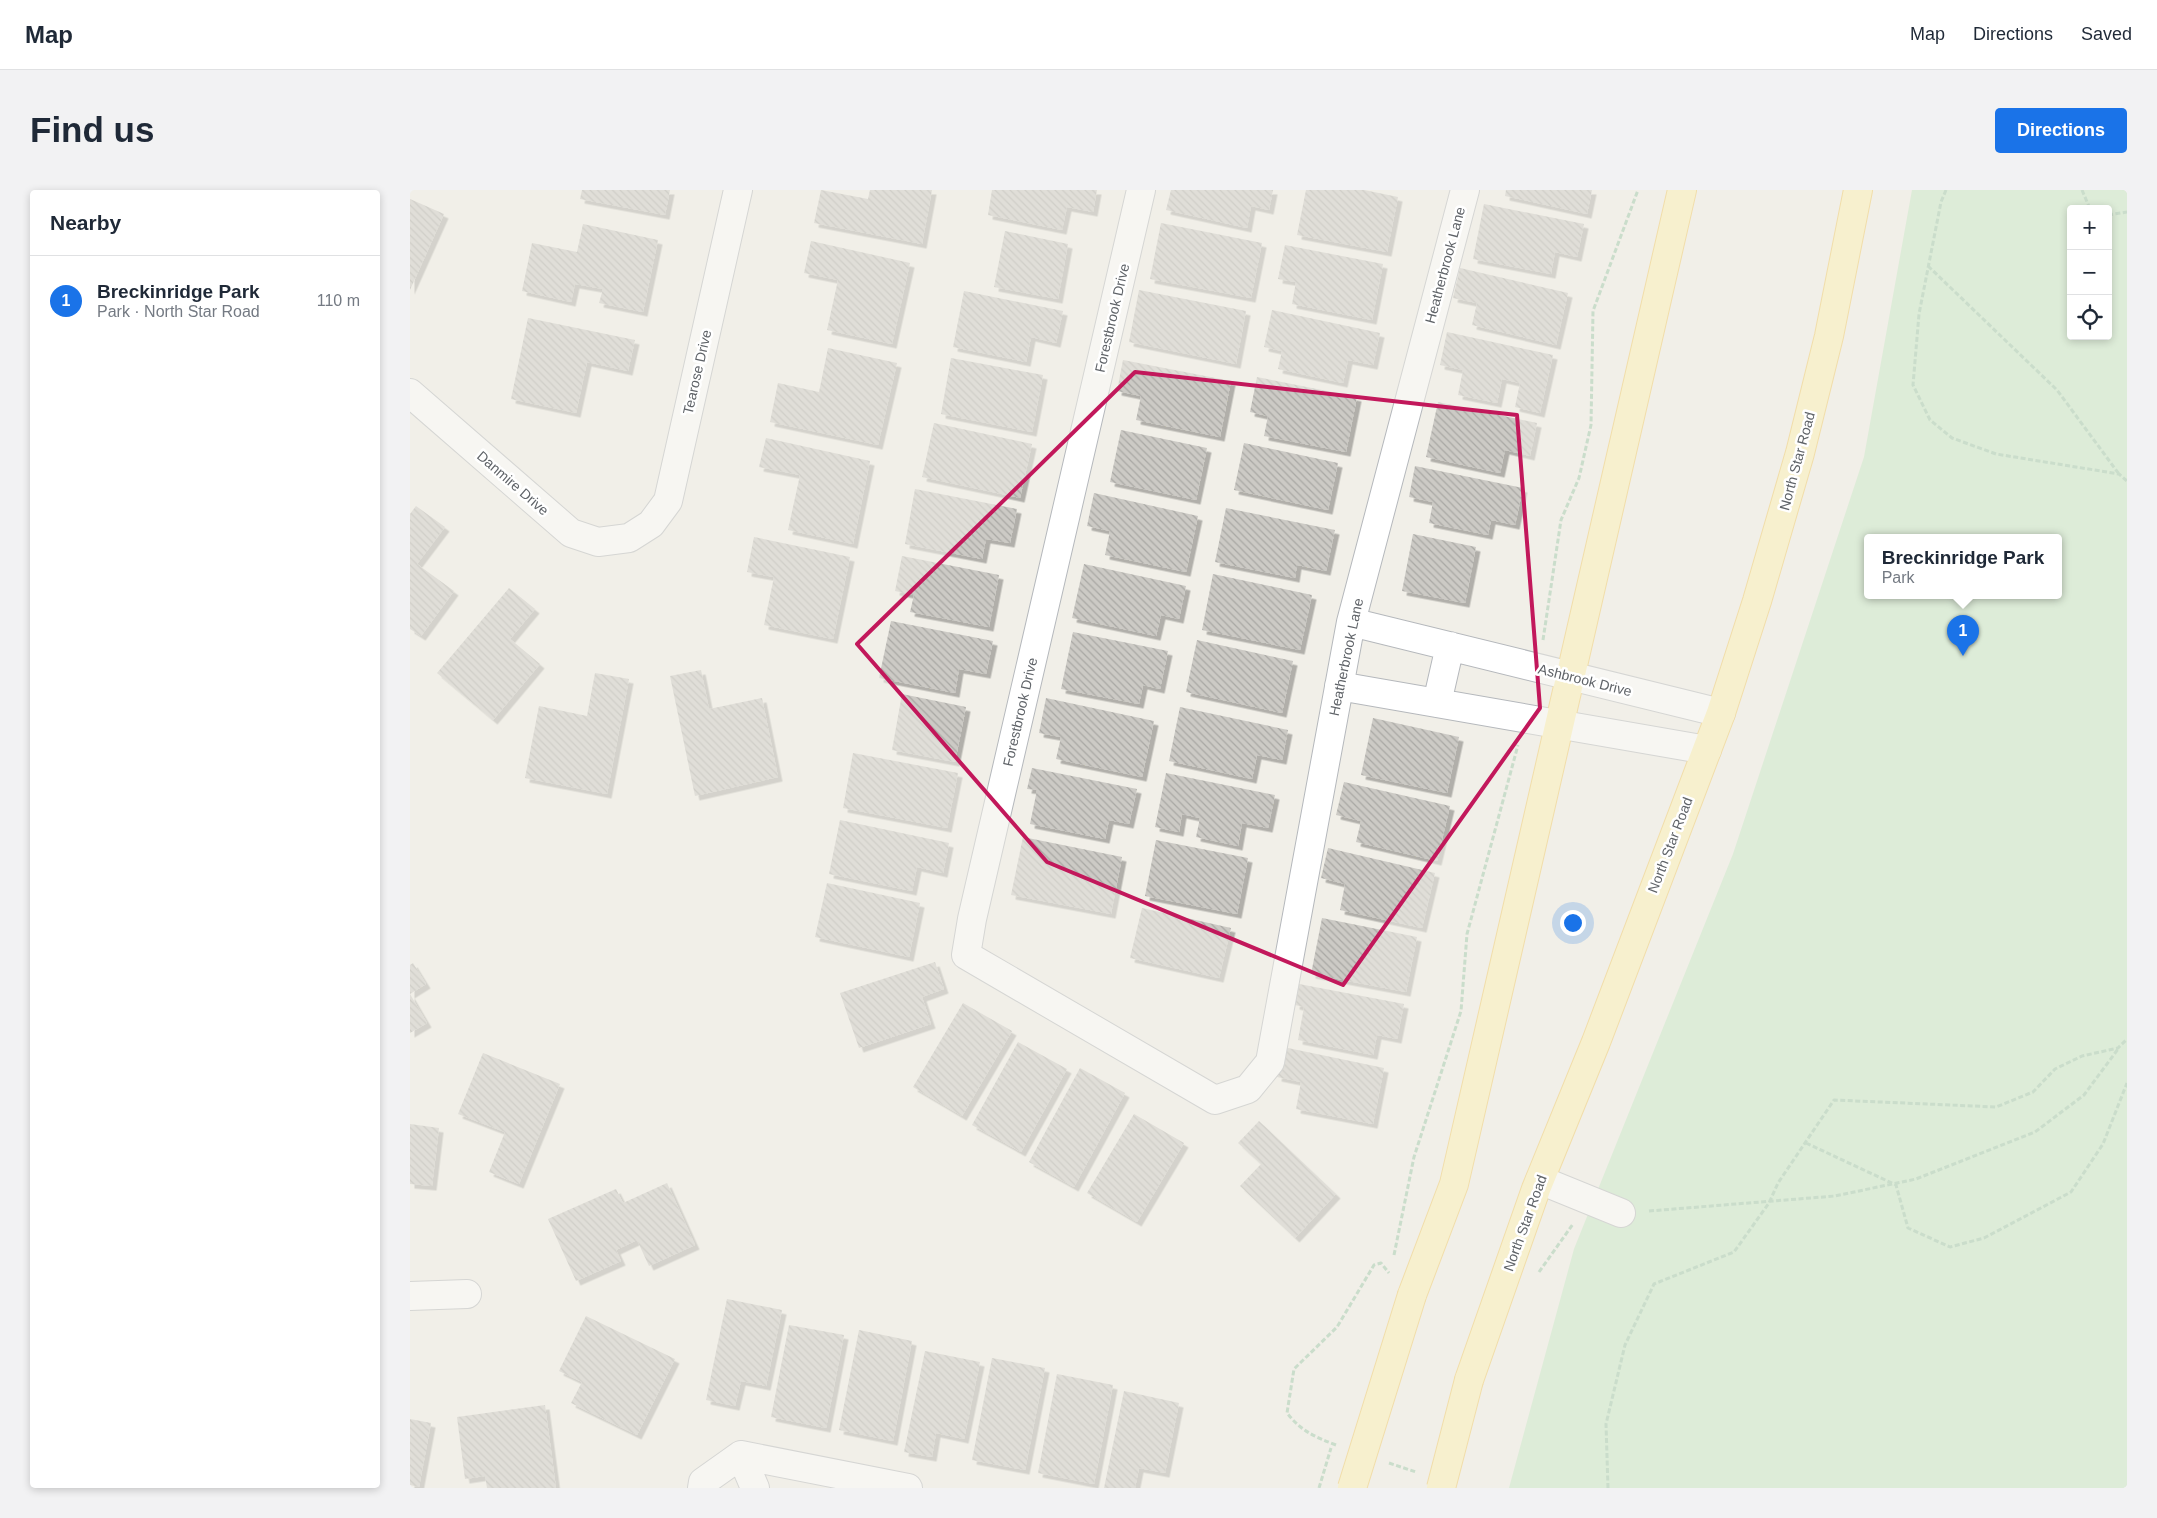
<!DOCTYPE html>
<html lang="en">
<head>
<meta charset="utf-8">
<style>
  :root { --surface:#fff; --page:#f2f2f3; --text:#1f2937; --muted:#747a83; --line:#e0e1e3; --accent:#1a73e8 }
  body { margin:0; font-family:Helvetica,sans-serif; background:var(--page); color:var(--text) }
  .controls { position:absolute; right:15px; top:15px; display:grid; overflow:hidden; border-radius:5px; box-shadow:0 2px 8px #0003 }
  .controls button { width:45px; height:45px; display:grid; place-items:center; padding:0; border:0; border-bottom:1px solid var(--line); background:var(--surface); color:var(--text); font:25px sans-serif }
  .you { position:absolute; left:1162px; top:732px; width:18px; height:18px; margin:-12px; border:4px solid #fff; border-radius:50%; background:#1a73e8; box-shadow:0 0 0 8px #1a73e833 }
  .badge { display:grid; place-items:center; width:32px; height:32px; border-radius:50%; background:var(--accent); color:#fff; font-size:16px; font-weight:700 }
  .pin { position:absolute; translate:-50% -41px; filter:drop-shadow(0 1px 2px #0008) }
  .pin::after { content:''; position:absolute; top:26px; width:18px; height:15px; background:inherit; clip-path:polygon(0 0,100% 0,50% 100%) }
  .popup { position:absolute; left:1454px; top:344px; width:198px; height:65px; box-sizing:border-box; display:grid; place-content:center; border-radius:5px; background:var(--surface); filter:drop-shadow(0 1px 4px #0005); font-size:16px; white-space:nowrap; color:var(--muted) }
  .popup b { font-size:19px; color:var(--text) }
  .popup::after { content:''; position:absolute; left:50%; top:100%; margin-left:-10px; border:10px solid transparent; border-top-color:var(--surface) }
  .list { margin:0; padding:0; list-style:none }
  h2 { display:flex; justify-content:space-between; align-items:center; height:65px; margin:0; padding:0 20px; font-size:21px }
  h2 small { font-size:16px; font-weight:400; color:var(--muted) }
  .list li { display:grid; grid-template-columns:32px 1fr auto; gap:15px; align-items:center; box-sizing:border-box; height:90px; padding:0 20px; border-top:1px solid var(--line) }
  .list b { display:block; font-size:19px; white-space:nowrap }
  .list p { margin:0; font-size:16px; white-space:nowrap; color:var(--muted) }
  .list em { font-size:16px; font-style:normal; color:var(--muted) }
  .icon { flex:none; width:28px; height:28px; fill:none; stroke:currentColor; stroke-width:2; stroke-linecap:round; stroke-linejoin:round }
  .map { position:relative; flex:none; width:1717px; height:1298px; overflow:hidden; border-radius:5px }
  header { display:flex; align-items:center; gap:30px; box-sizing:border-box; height:70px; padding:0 25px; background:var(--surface); border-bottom:1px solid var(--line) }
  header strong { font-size:24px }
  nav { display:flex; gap:28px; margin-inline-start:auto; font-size:18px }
  .intro { display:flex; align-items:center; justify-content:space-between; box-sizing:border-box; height:120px; padding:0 30px }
  h1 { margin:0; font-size:35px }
  .button { padding:12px 22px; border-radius:5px; background:var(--accent); color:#fff; font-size:18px; font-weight:700 }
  main { display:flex; gap:30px; padding:0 30px }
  aside { flex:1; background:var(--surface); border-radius:5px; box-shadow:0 2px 8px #0003 }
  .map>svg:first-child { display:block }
</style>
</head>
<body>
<header>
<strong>Map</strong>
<nav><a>Map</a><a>Directions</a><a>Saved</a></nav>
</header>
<div class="intro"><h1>Find us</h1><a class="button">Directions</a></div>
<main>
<aside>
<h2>Nearby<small></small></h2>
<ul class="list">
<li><span class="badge">1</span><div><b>Breckinridge Park</b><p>Park · North Star Road</p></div><em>110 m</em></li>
</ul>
</aside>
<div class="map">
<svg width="1717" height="1298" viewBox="0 0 1717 1298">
  <defs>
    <pattern id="building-back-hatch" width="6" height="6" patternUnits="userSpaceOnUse" patternTransform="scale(1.25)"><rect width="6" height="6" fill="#cccac5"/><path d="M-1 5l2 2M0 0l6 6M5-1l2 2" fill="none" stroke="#a9a8a4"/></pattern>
    <filter id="shadow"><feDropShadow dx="4.5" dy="4.5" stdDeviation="0" flood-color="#0004"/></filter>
  </defs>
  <rect width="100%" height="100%" fill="#f1efe8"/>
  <path fill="#c5e8c5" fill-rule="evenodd" d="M 1502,0 L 1717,0 L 1717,1298 L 1099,1298 L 1164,1059 L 1323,664 L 1454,267 ZM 1661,19 L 1698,19 L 1698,146 L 1661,146 ZM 1458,347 L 1648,347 L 1648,405 L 1458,405 Z"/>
  <path fill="url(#building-back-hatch)" filter="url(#shadow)" d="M 172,0 L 260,0 L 255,25 L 170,9 Z
    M 411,0 L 458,9 L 460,0 L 522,0 L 512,54 L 404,33 Z
    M 582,0 L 687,0 L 683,22 L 657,17 L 652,40 L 578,25 Z
    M 761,0 L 863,0 L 859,20 L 841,16 L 837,38 L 756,20 Z
    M 896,0 L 954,0 L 988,7 L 977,62 L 887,45 Z
    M 1096,0 L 1182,0 L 1177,24 L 1095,6 Z
    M 0,9 L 34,24 L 0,100 Z
    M 1074,14 L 1174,34 L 1167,67 L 1145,62 L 1141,84 L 1063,69 Z
    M 751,33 L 852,53 L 841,108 L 740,89 Z
    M 173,34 L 248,50 L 233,122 L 189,113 L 193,99 L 165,94 L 161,112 L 112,101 L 122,53 L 167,62 Z
    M 595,41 L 658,54 L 648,109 L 584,97 Z
    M 401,51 L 500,73 L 482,154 L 417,140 L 428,90 L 394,83 Z
    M 875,55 L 973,74 L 962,130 L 882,114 L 886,92 L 868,89 Z
    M 1050,78 L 1158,103 L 1146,155 L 1062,135 L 1067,113 L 1043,108 Z
    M 729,100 L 836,121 L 826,174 L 719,152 Z
    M 554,101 L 653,121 L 646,153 L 621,147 L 616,172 L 543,157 Z
    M 862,120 L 970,143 L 963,175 L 938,170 L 933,193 L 868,179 L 872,161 L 854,157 Z
    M 118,128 L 225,150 L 218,181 L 177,172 L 166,223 L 101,209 Z
    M 1037,142 L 1143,165 L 1130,223 L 1105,217 L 1110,193 L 1092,189 L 1087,213 L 1048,205 L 1053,180 L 1030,175 Z
    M 418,158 L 487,173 L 468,255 L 360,232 L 368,193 L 409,202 Z
    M 541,168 L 633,185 L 622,242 L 531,224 Z
    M 713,170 L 821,191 L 810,247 L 726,230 L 731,206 L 707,201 Z
    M 847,187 L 947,207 L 936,262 L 854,246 L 858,226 L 840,222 Z
    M 1028,212 L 1127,233 L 1120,266 L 1095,260 L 1090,283 L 1016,267 Z
    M 524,233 L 622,254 L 610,308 L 512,287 Z
    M 711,240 L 797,258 L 786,310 L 700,292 Z
    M 356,248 L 460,271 L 443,354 L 378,340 L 390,285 L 349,277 Z
    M 834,253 L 928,273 L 918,320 L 824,300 Z
    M 1005,276 L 1113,298 L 1105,335 L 1081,330 L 1078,345 L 1019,333 L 1023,312 L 999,307 Z
    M 505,299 L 607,319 L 600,353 L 576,349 L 572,369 L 495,354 Z
    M 684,303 L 788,326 L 776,382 L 695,365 L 700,341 L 677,336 Z
    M 6,316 L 35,337 L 7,374 L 44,401 L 11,446 L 0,439 L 0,324 Z
    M 816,318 L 925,340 L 916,381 L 887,375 L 885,388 L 805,372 Z
    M 1003,344 L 1066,357 L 1055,413 L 992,401 Z
    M 344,347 L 440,367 L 423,449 L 354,435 L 364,387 L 337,382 Z
    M 492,366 L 589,385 L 579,437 L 500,422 L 504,405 L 485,401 Z
    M 674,374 L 776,396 L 769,429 L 751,425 L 746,446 L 662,428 Z
    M 803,384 L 902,405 L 890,460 L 792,440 Z
    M 99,398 L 125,419 L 100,449 L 130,474 L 83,530 L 27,483 Z
    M 481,431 L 583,451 L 576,484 L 549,479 L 545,503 L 469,488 Z
    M 663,442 L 758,461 L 750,499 L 733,495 L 729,514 L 651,499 Z
    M 787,450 L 883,471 L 872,523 L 776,502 Z
    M 291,480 L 299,519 L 352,508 L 368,587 L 285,606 L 260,486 Z
    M 185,483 L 219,489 L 197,604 L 115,588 L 129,516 L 177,526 Z
    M 492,504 L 556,517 L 545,572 L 482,560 Z
    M 636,508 L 744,531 L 732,587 L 646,569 L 651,547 L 629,543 Z
    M 770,517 L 878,540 L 872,570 L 847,565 L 842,589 L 759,571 Z
    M 963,528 L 1049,547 L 1037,603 L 951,585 Z
    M 443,563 L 548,583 L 537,638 L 433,618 Z
    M 622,578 L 727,599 L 719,634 L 699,630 L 695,649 L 620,634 L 627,600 L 617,599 Z
    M 756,583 L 865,605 L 858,638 L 832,633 L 828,656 L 786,647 L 790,628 L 772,624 L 769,642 L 745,637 Z
    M 934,592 L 1040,616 L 1027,671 L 946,652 L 951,631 L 926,625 Z
    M 430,630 L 539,653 L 533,683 L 507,677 L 502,701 L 419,684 Z
    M 613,647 L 712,667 L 701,724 L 601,705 Z
    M 746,650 L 838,668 L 827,724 L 735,706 Z
    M 918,658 L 1025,683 L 1012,738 L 930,720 L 935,694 L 911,688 Z
    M 417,693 L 510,713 L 499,767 L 405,747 Z
    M 732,718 L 821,738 L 809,788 L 720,768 Z
    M 912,728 L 1007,747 L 996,802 L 901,784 Z
    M 525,772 L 534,799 L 512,807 L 521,834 L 449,858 L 430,803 Z
    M 3,773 L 16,794 L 0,804 L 17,833 L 0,843 L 0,775 Z
    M 889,794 L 994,814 L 987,849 L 967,845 L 963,865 L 888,850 L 894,817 L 885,815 Z
    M 553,813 L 602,841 L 552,926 L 503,897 Z
    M 608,852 L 657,879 L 611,962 L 562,935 Z
    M 873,857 L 974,878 L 963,934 L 886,919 L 891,892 L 867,887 Z
    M 73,863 L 150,894 L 109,994 L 79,982 L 95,942 L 48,924 Z
    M 670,878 L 715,903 L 664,997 L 619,972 Z
    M 724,924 L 774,953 L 727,1032 L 677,1003 Z
    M 849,931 L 926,1004 L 885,1048 L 830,996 L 851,974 L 828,953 Z
    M 0,934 L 29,938 L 22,996 L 0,994 Z
    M 257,993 L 285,1055 L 239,1076 L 227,1050 L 206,1060 L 211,1071 L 166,1091 L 138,1029 L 206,999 L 213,1013 Z
    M 317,1109 L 372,1120 L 356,1196 L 331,1191 L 325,1216 L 296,1210 Z
    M 176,1126 L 265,1169 L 227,1245 L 161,1213 L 172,1192 L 149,1181 Z
    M 379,1135 L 434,1145 L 416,1238 L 361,1227 Z
    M 449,1140 L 502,1151 L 483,1251 L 429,1240 Z
    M 515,1161 L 570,1172 L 554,1249 L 526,1243 L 522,1267 L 494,1262 Z
    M 582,1168 L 635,1178 L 615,1280 L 562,1270 Z
    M 647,1184 L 703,1195 L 684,1294 L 628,1283 Z
    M 714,1201 L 769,1213 L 755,1283 L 729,1278 L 725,1298 L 694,1298 Z
    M 135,1215 L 146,1298 L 77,1298 L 75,1286 L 55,1289 L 47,1227 Z
    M 0,1229 L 21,1233 L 9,1297 L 0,1295 Z"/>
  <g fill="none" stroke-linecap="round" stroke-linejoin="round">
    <g stroke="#b5b8bc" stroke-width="30">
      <path id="minor" d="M 731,0 L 562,729 L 556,765 L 805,910 L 838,899 L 860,872 L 941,432 L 1055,0
        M 0,203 L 161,343 L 188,352 L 219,348 L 241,334 L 258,311 L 328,0
        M 941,432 L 1311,523
        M 929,496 L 1297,560
        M 1027,513 L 1040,456
        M 1130,990 L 1211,1023
        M 0,1106 L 57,1104
        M 331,1265 L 345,1298
        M 292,1298 L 293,1292 L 331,1265 L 498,1298"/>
    </g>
    <g stroke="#f2c960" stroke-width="30">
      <path id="major" d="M 1002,1105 L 1044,994 L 1272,0
        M 1059,1190 L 1126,999 L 1186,852 L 1311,523 L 1347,411 L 1390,263 L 1419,146 L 1448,0"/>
    </g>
    <path stroke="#9cc7a9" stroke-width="3" stroke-dasharray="5 2.5" stroke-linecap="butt" d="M 1536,0 L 1531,12 L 1509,124 L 1503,195 L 1520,230 L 1542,248 L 1586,264 L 1709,284 L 1717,291
      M 1672,0 L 1680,19
      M 1698,25 L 1717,22
      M 1518,76 L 1647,200 L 1709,284
      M 1133,450 L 1151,330 L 1169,288 L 1181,235 L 1183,121 L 1228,0
      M 1396,953 L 1486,995 L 1498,1038 L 1540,1057 L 1574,1048 L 1661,1002 L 1693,954 L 1717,893
      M 1239,1021 L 1425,1006 L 1506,989 L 1625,942 L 1674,905 L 1708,859
      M 984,1065 L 1004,967 L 1051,821 L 1057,744 L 1108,555
      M 1129,1082 L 1163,1034
      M 926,1255 C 905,1247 891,1241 877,1223 L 884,1179 L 927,1137 L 964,1075 L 971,1073 L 979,1083
      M 979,1273 L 1006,1282
      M 1198,1298 L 1196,1234 L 1215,1155 L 1244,1094 L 1324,1062 L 1359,1013 L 1368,993 L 1424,910 L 1586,917 L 1623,902 L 1645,879 L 1672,866 L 1708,858 L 1717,849"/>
    <use href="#minor" stroke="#fff" stroke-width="28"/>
    <use href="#major" stroke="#fff2af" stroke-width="28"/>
    <g stroke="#f2c960" stroke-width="30" stroke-linecap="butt">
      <path id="major-bridge" d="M 942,1298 L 1002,1105
        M 1031,1298 L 1059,1190"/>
    </g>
    <path stroke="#9cc7a9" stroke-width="3" stroke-dasharray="5 2.5" stroke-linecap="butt" d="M 909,1298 L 921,1258"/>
    <use href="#major-bridge" stroke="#fff2af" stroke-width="28"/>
  </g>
  <path d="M0 0H1717V1298H0ZM 725,182 L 1107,225 L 1130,518 L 933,795 L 637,672 L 447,454 Z" fill="#f1efe8" fill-opacity=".55" fill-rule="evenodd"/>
  <path fill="none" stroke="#c2185b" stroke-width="4" stroke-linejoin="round" d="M 725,182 L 1107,225 L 1130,518 L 933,795 L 637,672 L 447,454 Z"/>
  <g text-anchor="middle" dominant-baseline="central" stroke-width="5" stroke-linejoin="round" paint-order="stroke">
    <g font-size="14" fill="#5f6368" stroke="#fff">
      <text transform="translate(1035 75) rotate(-75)">Heatherbrook Lane</text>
      <text transform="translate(702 128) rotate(-77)">Forestbrook Drive</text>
      <text transform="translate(287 182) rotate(-77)">Tearose Drive</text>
      <text transform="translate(1387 271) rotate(-75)">North Star Road</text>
      <text transform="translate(103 293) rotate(41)">Danmire Drive</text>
      <text transform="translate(936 467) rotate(-78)">Heatherbrook Lane</text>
      <text transform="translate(1175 490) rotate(14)">Ashbrook Drive</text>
      <text transform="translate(610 522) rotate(-77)">Forestbrook Drive</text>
      <text transform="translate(1260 655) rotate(-69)">North Star Road</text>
      <text transform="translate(1115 1033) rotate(-70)">North Star Road</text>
    </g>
  </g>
</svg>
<div class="controls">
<button>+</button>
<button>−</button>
<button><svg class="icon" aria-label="locate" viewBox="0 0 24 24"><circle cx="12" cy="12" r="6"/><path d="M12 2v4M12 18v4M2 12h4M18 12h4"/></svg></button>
</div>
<div class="you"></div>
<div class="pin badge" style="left:1553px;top:466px">1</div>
<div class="popup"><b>Breckinridge Park</b>Park</div>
</div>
</main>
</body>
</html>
